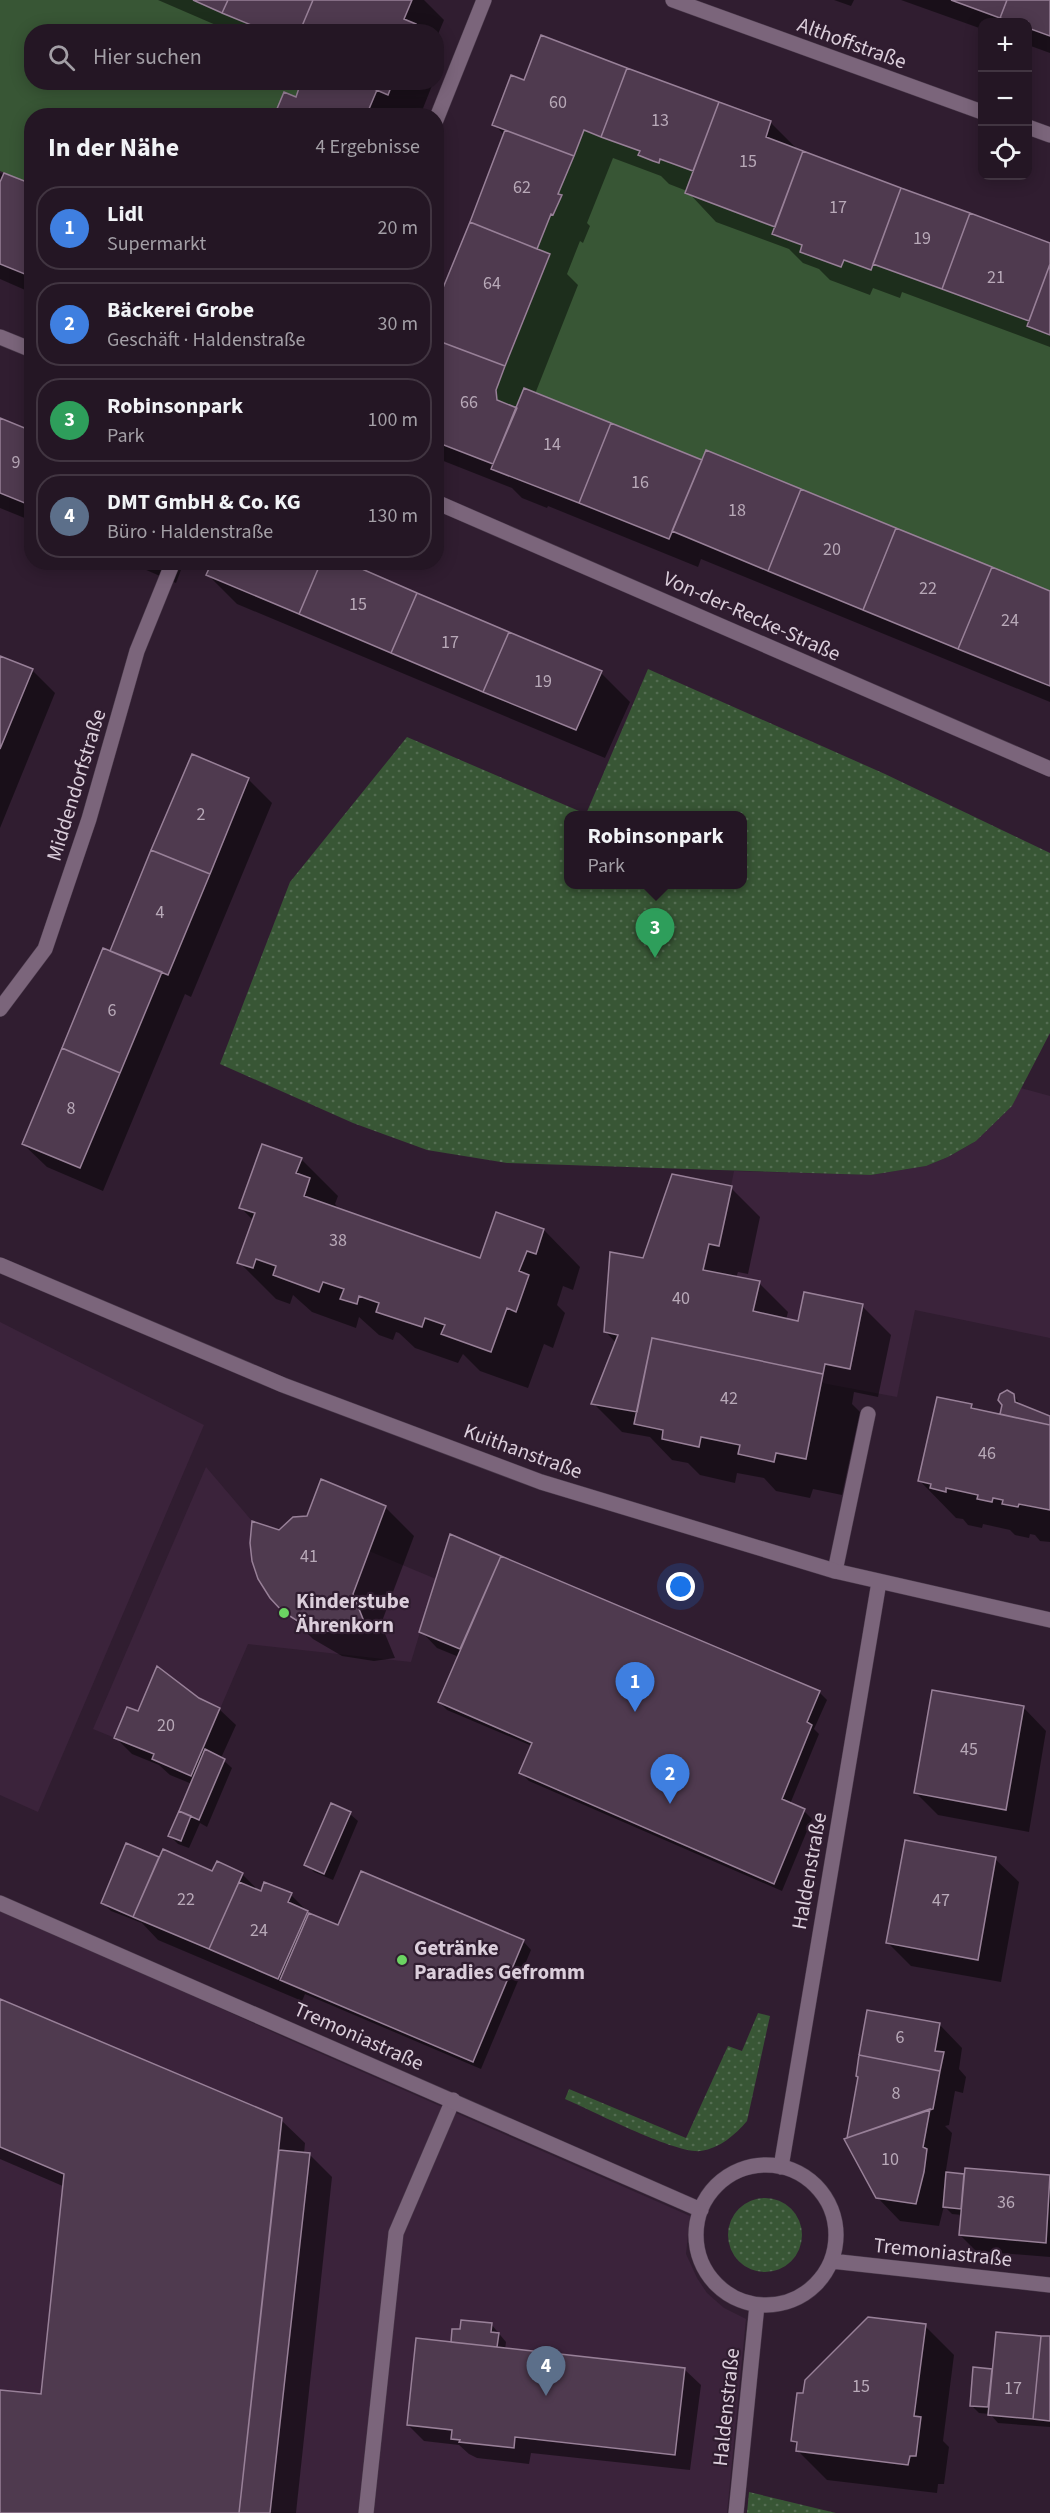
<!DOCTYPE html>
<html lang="de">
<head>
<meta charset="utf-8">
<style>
  :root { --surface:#241624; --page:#302331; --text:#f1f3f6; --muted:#a39fa6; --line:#413541; --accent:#7c3aed }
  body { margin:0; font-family:"Source Sans 3",sans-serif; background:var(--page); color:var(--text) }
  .controls { position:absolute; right:18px; top:18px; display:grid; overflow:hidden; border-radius:12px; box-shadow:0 3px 15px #0003 }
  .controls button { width:54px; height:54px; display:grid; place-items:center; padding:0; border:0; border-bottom:2px solid var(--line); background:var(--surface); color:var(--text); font:30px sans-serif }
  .you { position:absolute; left:681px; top:1587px; width:21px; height:21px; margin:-15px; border:4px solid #fff; border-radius:50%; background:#1a73e8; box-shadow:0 0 0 9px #1a73e833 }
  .badge { display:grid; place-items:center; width:39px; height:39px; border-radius:50%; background:var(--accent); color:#fff; font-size:20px; font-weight:700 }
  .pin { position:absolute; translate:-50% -50px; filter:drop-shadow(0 2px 3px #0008) }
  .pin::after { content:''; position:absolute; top:32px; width:21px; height:18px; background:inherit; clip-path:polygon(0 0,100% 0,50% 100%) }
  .popup { position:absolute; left:564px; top:811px; width:183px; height:78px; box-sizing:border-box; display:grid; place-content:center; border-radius:12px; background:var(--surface); filter:drop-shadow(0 2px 4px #0005); font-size:20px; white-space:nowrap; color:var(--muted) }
  .popup b { font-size:22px; color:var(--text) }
  .popup::after { content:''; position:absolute; left:50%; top:100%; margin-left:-12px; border:12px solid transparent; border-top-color:var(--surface) }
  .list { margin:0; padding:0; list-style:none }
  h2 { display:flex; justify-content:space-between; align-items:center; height:78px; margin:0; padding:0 24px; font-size:26px }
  h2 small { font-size:20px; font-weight:400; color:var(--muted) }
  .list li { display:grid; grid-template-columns:39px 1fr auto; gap:18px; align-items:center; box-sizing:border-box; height:84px; margin:0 12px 12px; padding:0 12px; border:2px solid var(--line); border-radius:24px }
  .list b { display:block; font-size:22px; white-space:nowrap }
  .list p { margin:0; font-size:20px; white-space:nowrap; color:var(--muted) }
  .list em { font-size:20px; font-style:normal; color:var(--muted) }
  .icon { flex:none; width:33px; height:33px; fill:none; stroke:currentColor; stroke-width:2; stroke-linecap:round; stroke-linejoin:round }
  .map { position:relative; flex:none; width:1050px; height:2513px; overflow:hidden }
  .search { position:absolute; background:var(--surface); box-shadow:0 3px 15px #0003; left:24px; top:24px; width:420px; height:66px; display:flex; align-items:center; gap:15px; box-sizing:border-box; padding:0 21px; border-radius:24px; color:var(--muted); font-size:22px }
  .panel { position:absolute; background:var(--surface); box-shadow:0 3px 15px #0003; left:24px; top:108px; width:420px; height:462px; border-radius:24px }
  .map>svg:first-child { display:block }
</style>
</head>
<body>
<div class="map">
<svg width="1050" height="2513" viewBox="0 0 1050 2513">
  <defs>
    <pattern id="grass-dots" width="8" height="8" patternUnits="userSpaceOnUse" patternTransform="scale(1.5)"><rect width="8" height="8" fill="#385635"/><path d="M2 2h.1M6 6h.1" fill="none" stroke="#546d52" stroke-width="1.8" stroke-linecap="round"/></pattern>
  </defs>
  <rect width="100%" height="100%" fill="#301d30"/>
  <path fill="#3b233b" d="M 1021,1088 L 1050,1096 L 1050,1338 L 915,1310 L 897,1397 L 822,1383 L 823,1374 L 637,1412 L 591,1404 L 618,1335 L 604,1332 L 610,1252 L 643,1258 L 672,1174 L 731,1186 L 734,1171 L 871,1175 L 926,1166 L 948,1157 L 976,1141 L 1012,1106 Z
    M 0,1322 L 204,1425 L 38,1812 L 0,1795 Z
    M 206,1467 L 252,1521 L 279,1530 L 369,1551 L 436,1579 L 411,1662 L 248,1644 L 191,1776 L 152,1759 L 154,1754 L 93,1729 Z
    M 0,1908 L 290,2040 L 690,2216 L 686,2254 L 697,2278 L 707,2293 L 724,2308 L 746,2319 L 727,2513 L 0,2513 Z"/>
  <path fill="url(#grass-dots)" fill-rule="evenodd" d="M 648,669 L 885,774 L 1050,853 L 1050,1033 L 1012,1106 L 976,1141 L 948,1157 L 926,1166 L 871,1175 L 507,1163 L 427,1150 L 353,1123 L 220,1064 L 290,882 L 407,737 L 586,814 ZM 568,816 L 742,816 L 742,884 L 568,884 Z
    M 758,2013 L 770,2016 L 747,2121 C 735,2135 720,2148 701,2151 C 675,2154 593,2111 565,2099 L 569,2089 L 686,2138 L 728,2046 L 742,2051 Z
    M728 2235a37 37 0 1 1 74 0a37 37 0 1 1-74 0Z
    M 749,2492 L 836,2513 L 747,2513 Z"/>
  <path fill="#385635" d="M 0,0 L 193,0 L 268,31 L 32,32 L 32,82 L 301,83 L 296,97 L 284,92 L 274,115 L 32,116 L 31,184 L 0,171 Z
    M 584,130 L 640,151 L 638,155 L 659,163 L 660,159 L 693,171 L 685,193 L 775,227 L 772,234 L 802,245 L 800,252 L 841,267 L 844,260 L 871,270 L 873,264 L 1028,321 L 1027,326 L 1050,335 L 1050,591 L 706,450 L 702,460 L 525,388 L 517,408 L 497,400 L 496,390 L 550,255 L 537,249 L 551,214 L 554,214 L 561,196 L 558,194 Z"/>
  <path fill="#0007" d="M 158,0 L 424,0 L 444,20 L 436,39 L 436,32 L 232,32 Z
    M 834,0 L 854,0 L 851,6 Z
    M 901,0 L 1050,0 L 1050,53 L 1028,45 L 1028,22 L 982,22 L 982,29 Z
    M 542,37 L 771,123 L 799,151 L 1050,245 L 1050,347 L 902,292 L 900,298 L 873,288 L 870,295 L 830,280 L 819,269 L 803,263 L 789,249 L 716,222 L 687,191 L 669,184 L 661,176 L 613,158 L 587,223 L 590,226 L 583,243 L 580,241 L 567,274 L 578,285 L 535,394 L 702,462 L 1050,592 L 1050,702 L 701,559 L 698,567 L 548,506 L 547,508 L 522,498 L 512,488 L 436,458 L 436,308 L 505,136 L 494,124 L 525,82 Z
    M 436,46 L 444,54 L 436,74 Z
    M 303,82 L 433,83 L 420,116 L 276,116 L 297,98 Z
    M 0,173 L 32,186 L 32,293 L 0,279 Z
    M 0,419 L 32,433 L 32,521 L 0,508 Z
    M 128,562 L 184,562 L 176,583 Z
    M 208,575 L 601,673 L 630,702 L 605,758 L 237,604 Z
    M 0,657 L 32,670 L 55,693 L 0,828 Z
    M 193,756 L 249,780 L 272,803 L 191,997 L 185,994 L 103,1191 L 47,1167 L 23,1144 L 111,953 Z
    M 301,1159 L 338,1196 L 335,1204 L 340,1210 L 481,1259 L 544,1230 L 580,1267 L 573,1290 L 563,1286 L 557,1305 L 565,1313 L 553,1348 L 544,1344 L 528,1388 L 480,1371 L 463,1354 L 458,1363 L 415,1348 L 399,1333 L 396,1332 L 393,1340 L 379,1335 L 359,1317 L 356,1328 L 312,1312 L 293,1295 L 290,1304 L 276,1299 L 239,1262 L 254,1221 L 241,1208 Z
    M 731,1188 L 760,1217 L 748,1274 L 738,1272 L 736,1278 L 759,1283 L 788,1312 L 786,1320 L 800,1322 L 862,1306 L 891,1335 L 878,1397 L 854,1392 L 852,1404 L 860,1412 L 842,1495 L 813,1489 L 810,1498 L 776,1491 L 764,1478 L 737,1473 L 735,1483 L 700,1475 L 688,1463 L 672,1460 L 650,1437 L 622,1432 L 593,1403 L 616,1343 L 605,1331 L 644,1260 Z
    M 1013,1395 L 1022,1406 L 1050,1418 L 1050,1542 L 1040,1541 L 1035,1535 L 1030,1534 L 1029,1538 L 1015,1535 L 1010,1530 L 983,1524 L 982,1528 L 968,1525 L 963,1519 L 956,1518 L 920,1481 L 971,1405 L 976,1410 L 1001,1416 L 1003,1405 Z
    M 385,1507 L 414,1536 L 381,1624 L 395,1658 L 374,1661 L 342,1656 L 313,1639 L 283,1609 L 280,1532 L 308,1517 Z
    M 451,1536 L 819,1692 L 827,1700 L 814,1729 L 819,1734 L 790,1804 L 804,1811 L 812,1819 L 782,1891 L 529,1781 L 521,1773 L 532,1746 L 447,1710 L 439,1702 L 459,1657 L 437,1648 L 421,1631 Z
    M 198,1700 L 219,1709 L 236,1725 L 221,1758 L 232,1768 L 207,1827 L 200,1823 L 189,1848 L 178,1844 L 170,1836 L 192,1784 L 170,1775 L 159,1765 L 132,1754 L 116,1738 L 139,1713 Z
    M 1023,1707 L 1046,1731 L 1029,1832 L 938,1815 L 915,1792 Z
    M 350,1814 L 358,1821 L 333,1880 L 314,1872 L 306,1864 Z
    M 127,1845 L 160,1859 L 213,1873 L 242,1874 L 260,1892 L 291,1895 L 312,1916 L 339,1927 L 362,1873 L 524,1942 L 531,1950 L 481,2069 L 305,1994 L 302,2001 L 158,1940 L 142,1923 L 111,1911 L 103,1903 Z
    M 995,1859 L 1019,1882 L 1001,1982 L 911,1966 L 888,1943 Z
    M 0,2001 L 281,2120 L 305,2143 L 304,2154 L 309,2154 L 332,2177 L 296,2513 L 0,2513 L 0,2392 L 42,2396 L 65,2187 L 0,2159 Z
    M 939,2024 L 962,2048 L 959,2069 L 966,2077 L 963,2093 L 955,2091 L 949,2125 L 945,2126 L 952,2133 L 946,2170 L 950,2174 L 966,2178 L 967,2170 L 1050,2177 L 1050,2257 L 976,2251 L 960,2235 L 962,2215 L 952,2214 L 944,2206 L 939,2226 L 900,2221 L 877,2197 Z
    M 491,2324 L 506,2342 L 505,2350 L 684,2369 L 701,2385 L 690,2470 L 531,2453 L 529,2464 L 477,2458 L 469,2454 L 459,2445 L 424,2441 L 408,2425 L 455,2344 Z
    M 925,2326 L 954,2355 L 943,2441 L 949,2447 L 944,2484 L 938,2484 L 937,2493 L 827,2480 L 798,2451 L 798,2446 L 793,2441 L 804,2395 Z
    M 1050,2338 L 1050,2427 L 998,2423 L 990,2414 L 979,2413 L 971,2405 L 974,2369 L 994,2370 Z"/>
  <path fill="#4f3a4f" stroke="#988098" stroke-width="1.5" d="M 193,0 L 228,0 L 222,13 Z
    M 228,0 L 313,0 L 302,26 L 297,32 L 268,32 L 222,13 Z
    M 313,0 L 412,0 L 404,19 L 416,24 L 413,32 L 316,32 L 302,26 Z
    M 951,0 L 1007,0 L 1000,18 Z
    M 1007,0 L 1050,0 L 1050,36 L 1028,28 L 1028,22 L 1013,22 L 1000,18 Z
    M 541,35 L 627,68 L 601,137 L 584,130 L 574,156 L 492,125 L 511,75 L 524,80 Z
    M 627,68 L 719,102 L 693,171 L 660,159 L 659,163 L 653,161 L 638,155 L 640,151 L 601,137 Z
    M 301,82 L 358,82 L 377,90 L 366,116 L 274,116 L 284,92 L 296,97 Z
    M 358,82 L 393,82 L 388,95 Z
    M 719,102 L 771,121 L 766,137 L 803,151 L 775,227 L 685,193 Z
    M 505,130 L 574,156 L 558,194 L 562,195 L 553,215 L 551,214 L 537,249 L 470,222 Z
    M 803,151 L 901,188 L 871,270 L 844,260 L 841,267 L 800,252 L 802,245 L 772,234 Z
    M 4,173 L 32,184 L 32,277 L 0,264 L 0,182 Z
    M 901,188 L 970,213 L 942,289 L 873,264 Z
    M 970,213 L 1050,243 L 1050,264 L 1029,321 L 942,289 Z
    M 470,222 L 550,254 L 505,366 L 436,340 L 436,305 Z
    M 1050,264 L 1050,335 L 1027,326 Z
    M 436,340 L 505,366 L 496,390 L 497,400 L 517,408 L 493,464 L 436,442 Z
    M 524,388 L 611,423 L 579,503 L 491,469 Z
    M 0,418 L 32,431 L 32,506 L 0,493 Z
    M 611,423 L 702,460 L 669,539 L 579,503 Z
    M 706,450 L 801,489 L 768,571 L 672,531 Z
    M 801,489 L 896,528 L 863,610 L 768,571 Z
    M 896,528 L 992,567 L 958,649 L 863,610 Z
    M 212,562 L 321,562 L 299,614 L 206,575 Z
    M 321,562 L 346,562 L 417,593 L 391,653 L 299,614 Z
    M 992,567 L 1050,591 L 1050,686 L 958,649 Z
    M 417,593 L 509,632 L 483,692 L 391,653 Z
    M 509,632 L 602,671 L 576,730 L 483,692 Z
    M 0,656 L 33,669 L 0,749 Z
    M 192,754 L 249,778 L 210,874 L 151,850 Z
    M 151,850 L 210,874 L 168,975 L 110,951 Z
    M 103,948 L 162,972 L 120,1073 L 62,1048 Z
    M 62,1048 L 120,1073 L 80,1168 L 22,1144 Z
    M 262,1144 L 302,1158 L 296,1173 L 310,1178 L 304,1196 L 480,1258 L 496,1212 L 544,1229 L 536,1254 L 527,1251 L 519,1271 L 529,1275 L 516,1312 L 507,1308 L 491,1352 L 441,1334 L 445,1325 L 425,1318 L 422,1327 L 376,1312 L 379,1303 L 359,1296 L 357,1304 L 340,1299 L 344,1289 L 323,1282 L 319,1292 L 273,1275 L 276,1266 L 256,1259 L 253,1268 L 237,1263 L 255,1213 L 239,1208 Z
    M 672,1174 L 732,1186 L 719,1246 L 709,1244 L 703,1270 L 760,1281 L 753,1311 L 798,1321 L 804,1292 L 863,1304 L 850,1369 L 825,1364 L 823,1374 L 652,1338 L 637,1412 L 591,1404 L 618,1335 L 604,1332 L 610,1252 L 643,1258 Z
    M 652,1338 L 823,1374 L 806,1459 L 776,1453 L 774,1462 L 738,1454 L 740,1445 L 701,1437 L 699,1447 L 662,1439 L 663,1430 L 634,1424 Z
    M 1007,1390 L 1014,1394 L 1015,1402 L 1050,1416 L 1050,1425 L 1000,1414 L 1002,1405 L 998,1400 L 1000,1394 Z
    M 937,1397 L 972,1404 L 971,1408 L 1050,1425 L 1050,1510 L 1019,1504 L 1018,1507 L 1002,1504 L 1003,1500 L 993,1498 L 992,1502 L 977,1499 L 978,1495 L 946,1488 L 946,1492 L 930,1488 L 931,1484 L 918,1481 Z
    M 321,1479 L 386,1506 L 353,1594 L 367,1629 L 344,1633 L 327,1631 L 299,1622 L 282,1611 L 270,1598 L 258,1579 L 252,1561 L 250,1543 L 252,1521 L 279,1530 L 293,1517 L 307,1516 Z
    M 450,1534 L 501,1556 L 460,1649 L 419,1632 Z
    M 501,1556 L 820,1691 L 807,1722 L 812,1725 L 782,1799 L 805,1809 L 774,1884 L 519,1773 L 532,1743 L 438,1702 Z
    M 157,1666 L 199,1698 L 220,1708 L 191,1776 L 152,1759 L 154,1754 L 114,1738 L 127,1707 L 138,1711 Z
    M 932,1690 L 1024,1706 L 1006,1810 L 914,1793 Z
    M 205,1749 L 225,1759 L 199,1820 L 179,1811 Z
    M 331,1803 L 351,1812 L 324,1874 L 304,1865 Z
    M 179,1811 L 191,1816 L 181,1841 L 168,1836 Z
    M 905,1840 L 996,1857 L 978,1960 L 886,1943 Z
    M 126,1843 L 159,1857 L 133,1917 L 101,1903 Z
    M 163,1849 L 212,1871 L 217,1861 L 243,1873 L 209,1949 L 133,1917 Z
    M 361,1871 L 524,1940 L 473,2062 L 280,1980 L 309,1913 L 338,1925 Z
    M 239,1882 L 261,1891 L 264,1882 L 292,1893 L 288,1902 L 308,1911 L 278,1979 L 209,1949 Z
    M 0,1999 L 282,2118 L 239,2513 L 0,2513 L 0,2390 L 41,2394 L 64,2174 L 0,2147 Z
    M 867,2010 L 940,2023 L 935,2051 L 944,2052 L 940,2071 L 859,2055 Z
    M 859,2055 L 940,2071 L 933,2109 L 847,2138 L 858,2077 L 856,2076 Z
    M 930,2109 L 923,2147 L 927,2149 L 924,2172 L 916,2204 L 876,2198 L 844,2139 Z
    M 279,2150 L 310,2153 L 270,2513 L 239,2513 Z
    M 965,2168 L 1050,2175 L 1046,2243 L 959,2235 Z
    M 946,2172 L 964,2174 L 961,2209 L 943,2207 Z
    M 868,2317 L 926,2324 L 914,2416 L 921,2417 L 916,2456 L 910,2456 L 908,2465 L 796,2451 L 797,2442 L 791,2441 L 797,2393 L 803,2393 L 805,2380 Z
    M 461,2320 L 492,2323 L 491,2332 L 499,2333 L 497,2347 L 451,2342 L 452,2329 L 460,2329 Z
    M 996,2332 L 1041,2336 L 1033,2419 L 988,2415 Z
    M 1041,2336 L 1050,2336 L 1050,2421 L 1033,2419 Z
    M 416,2338 L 685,2368 L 675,2455 L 515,2437 L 514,2448 L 459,2442 L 460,2440 L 451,2439 L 452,2430 L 407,2425 Z
    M 973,2367 L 992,2369 L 988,2407 L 970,2406 Z"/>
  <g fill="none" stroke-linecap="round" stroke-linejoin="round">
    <g stroke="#4a3a4b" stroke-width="16">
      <path id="service" d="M 835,1571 L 868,1414
        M 366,2513 L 396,2233 L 453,2100"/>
    </g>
    <g stroke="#4a3a4b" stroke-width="16">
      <path id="minor" d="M 673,0 L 982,112
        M 436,120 L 484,0
        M 1028,127 L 1050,135
        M 0,337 L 32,350
        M 436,502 L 1050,769
        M 0,1009 L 45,949 L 89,819 L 137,651 L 173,562
        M 0,1265 L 283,1385 L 541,1482 L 835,1571 L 1050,1620
        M 0,1903 L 701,2210
        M696 2235a70 70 0 1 1 140 0a70 70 0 1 1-140 0Z
        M 781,2167 L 879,1582
        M 831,2261 L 1050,2285
        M 736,2513 L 757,2305"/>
    </g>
    <use href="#service" stroke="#7b657b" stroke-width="15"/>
    <use href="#minor" stroke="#7b657b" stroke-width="15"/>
  </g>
  <g fill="#6bd362" stroke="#301d30" stroke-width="2">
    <circle cx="284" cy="1613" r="6"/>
    <circle cx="402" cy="1960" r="6"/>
  </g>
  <g text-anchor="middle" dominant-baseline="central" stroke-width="4.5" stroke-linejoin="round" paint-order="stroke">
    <g font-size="18" fill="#b8a9b8">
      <text x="558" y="102">60</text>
      <text x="660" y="120">13</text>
      <text x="748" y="161">15</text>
      <text x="522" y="187">62</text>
      <text x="838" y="207">17</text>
      <text x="922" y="238">19</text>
      <text x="996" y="277">21</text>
      <text x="492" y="283">64</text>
      <text x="469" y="402">66</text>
      <text x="552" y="444">14</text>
      <text x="16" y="462">9</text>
      <text x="640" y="482">16</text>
      <text x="737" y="510">18</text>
      <text x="832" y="549">20</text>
      <text x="928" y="588">22</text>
      <text x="358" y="604">15</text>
      <text x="1010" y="620">24</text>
      <text x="450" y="642">17</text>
      <text x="543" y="681">19</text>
      <text x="201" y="814">2</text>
      <text x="160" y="912">4</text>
      <text x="112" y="1010">6</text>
      <text x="71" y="1108">8</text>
      <text x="338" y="1240">38</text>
      <text x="681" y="1298">40</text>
      <text x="729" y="1398">42</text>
      <text x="987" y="1453">46</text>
      <text x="309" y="1556">41</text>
      <text x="166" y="1725">20</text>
      <text x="969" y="1749">45</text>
      <text x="186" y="1899">22</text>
      <text x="941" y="1900">47</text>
      <text x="259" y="1930">24</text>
      <text x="900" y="2037">6</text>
      <text x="896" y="2093">8</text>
      <text x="890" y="2159">10</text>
      <text x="1006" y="2202">36</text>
      <text x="861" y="2386">15</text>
      <text x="1013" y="2388">17</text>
    </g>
    <g font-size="21" fill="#dbcedb" stroke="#301d30">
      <text transform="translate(852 43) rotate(20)">Althoffstraße</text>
      <text transform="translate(752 616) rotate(24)">Von-der-Recke-Straße</text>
      <text transform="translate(76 785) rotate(-73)">Middendorfstraße</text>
      <text transform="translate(523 1451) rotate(20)">Kuithanstraße</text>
      <text transform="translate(809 1871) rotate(-80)">Haldenstraße</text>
      <text transform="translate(359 2036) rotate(24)">Tremoniastraße</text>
      <text transform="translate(943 2252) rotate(6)">Tremoniastraße</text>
      <text transform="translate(726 2407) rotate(-84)">Haldenstraße</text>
    </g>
    <g font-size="21" font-weight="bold" fill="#dbcedb" stroke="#301d30" text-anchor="start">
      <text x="296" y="1601">Kinderstube<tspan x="296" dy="24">Ährenkorn</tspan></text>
      <text x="414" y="1948">Getränke<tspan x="414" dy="24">Paradies Gefromm</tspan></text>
    </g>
  </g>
</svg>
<div class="controls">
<button>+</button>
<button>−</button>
<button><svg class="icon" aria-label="locate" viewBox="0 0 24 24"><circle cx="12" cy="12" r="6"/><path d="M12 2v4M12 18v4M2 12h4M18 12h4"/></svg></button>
</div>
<div class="you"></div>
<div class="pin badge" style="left:635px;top:1712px;background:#3f7fe0">1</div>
<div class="pin badge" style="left:670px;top:1804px;background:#3f7fe0">2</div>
<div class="pin badge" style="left:655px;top:958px;background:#2e9e5b">3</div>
<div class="popup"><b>Robinsonpark</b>Park</div>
<div class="pin badge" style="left:546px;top:2396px;background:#5c6f8a">4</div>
<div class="search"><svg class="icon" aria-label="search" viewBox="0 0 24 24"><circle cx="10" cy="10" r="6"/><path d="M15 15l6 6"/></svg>Hier suchen</div>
<section class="panel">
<h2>In der Nähe<small>4 Ergebnisse</small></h2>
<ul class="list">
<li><span class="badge" style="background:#3f7fe0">1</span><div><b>Lidl</b><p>Supermarkt</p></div><em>20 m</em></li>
<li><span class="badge" style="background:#3f7fe0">2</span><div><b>Bäckerei Grobe</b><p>Geschäft · Haldenstraße</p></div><em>30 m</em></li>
<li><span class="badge" style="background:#2e9e5b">3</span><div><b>Robinsonpark</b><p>Park</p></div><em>100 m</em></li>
<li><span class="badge" style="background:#5c6f8a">4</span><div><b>DMT GmbH &amp; Co. KG</b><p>Büro · Haldenstraße</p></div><em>130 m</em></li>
</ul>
</section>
</div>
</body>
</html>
